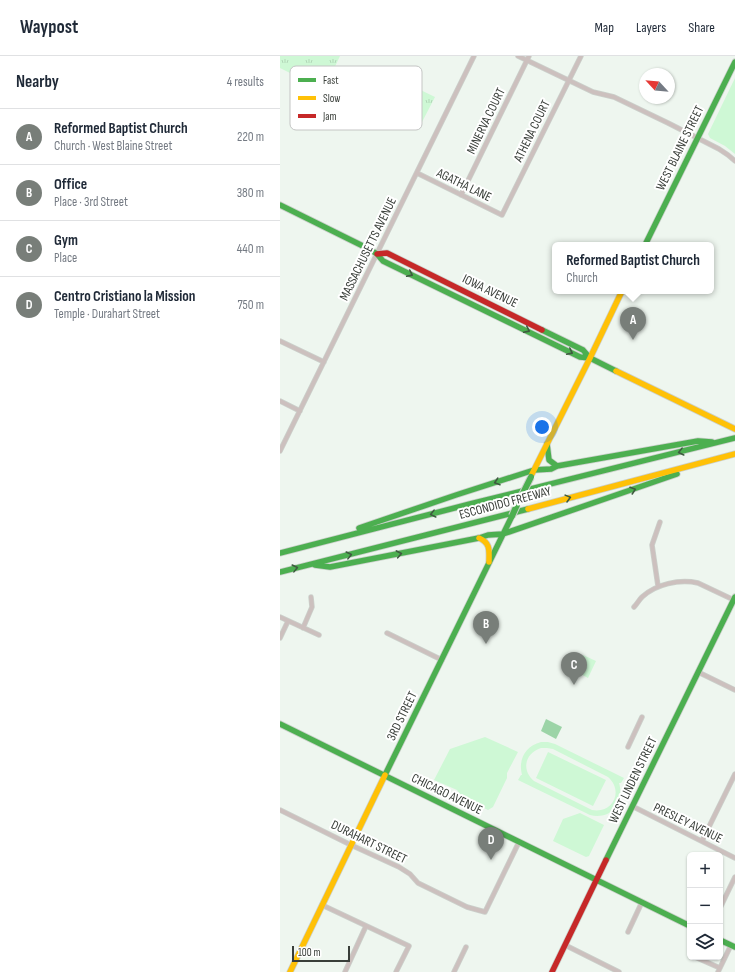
<!DOCTYPE html>
<html lang="en">
<head>
<meta charset="utf-8">
<style>
  :root { --surface:#fff; --page:#f6f6f7; --text:#1f2937; --muted:#747a83; --line:#e0e1e3; --accent:#787e79 }
  body { margin:0; font-family:"Sofia Sans Condensed",sans-serif; background:var(--page); color:var(--text) }
  .controls { position:absolute; right:12px; bottom:12px; display:grid; overflow:hidden; border-radius:6px; box-shadow:0 1px 3px #0004 }
  .controls button { width:36px; height:36px; display:grid; place-items:center; padding:0; border:0; border-bottom:1px solid var(--line); background:var(--surface); color:var(--text); font:20px sans-serif }
  .compass { position:absolute; left:359px; top:12px; width:36px; height:36px; border-radius:50%; background:var(--surface); box-shadow:0 1px 3px #0004; rotate:296deg }
  .scale { position:absolute; left:12px; bottom:10px; width:58px; box-sizing:border-box; padding-left:4px; border:2px solid #393e39; border-top:0; font-size:11px; line-height:14px; white-space:nowrap; color:#393e39; -webkit-text-stroke:3px #fff; paint-order:stroke }
  .you { position:absolute; left:262px; top:371px; width:14px; height:14px; margin:-10px; border:3px solid #fff; border-radius:50%; background:#1a73e8; box-shadow:0 0 0 6px #1a73e833 }
  .badge { display:grid; place-items:center; width:26px; height:26px; border-radius:50%; background:var(--accent); color:#fff; font-size:13px; font-weight:700 }
  .pin { position:absolute; translate:-50% -33px; filter:drop-shadow(0 1px 2px #0008) }
  .pin::after { content:''; position:absolute; top:21px; width:14px; height:12px; background:inherit; clip-path:polygon(0 0,100% 0,50% 100%) }
  .popup { position:absolute; left:272px; top:186px; width:162px; height:52px; box-sizing:border-box; display:grid; place-content:center; border-radius:6px; background:var(--surface); filter:drop-shadow(0 1px 3px #0005); font-size:13px; white-space:nowrap; color:var(--muted) }
  .popup b { font-size:15px; color:var(--text) }
  .popup::after { content:''; position:absolute; left:50%; top:100%; margin-left:-8px; border:8px solid transparent; border-top-color:var(--surface) }
  .list { margin:0; padding:0; list-style:none }
  h2 { display:flex; justify-content:space-between; align-items:center; height:52px; margin:0; padding:0 16px; font-size:17px }
  h2 small { font-size:13px; font-weight:400; color:var(--muted) }
  .list li { display:grid; grid-template-columns:26px 1fr auto; gap:12px; align-items:center; box-sizing:border-box; height:56px; padding:0 16px; border-top:1px solid var(--line) }
  .list b { display:block; font-size:15px; white-space:nowrap }
  .list p { margin:0; font-size:13px; white-space:nowrap; color:var(--muted) }
  .list em { font-size:13px; font-style:normal; color:var(--muted) }
  .icon { flex:none; width:22px; height:22px; fill:none; stroke:currentColor; stroke-width:2; stroke-linecap:round; stroke-linejoin:round }
  .map { position:relative; flex:none; width:455px; height:916px; overflow:hidden }
  header { display:flex; align-items:center; gap:24px; box-sizing:border-box; height:56px; padding:0 20px; background:var(--surface); border-bottom:1px solid var(--line) }
  header strong { font-size:19px }
  nav { display:flex; gap:22px; margin-inline-start:auto; font-size:14px }
  main { display:flex }
  aside { flex:1; background:var(--surface) }
  .map>svg:first-child { display:block }
</style>
</head>
<body>
<header>
<strong>Waypost</strong>
<nav><a>Map</a><a>Layers</a><a>Share</a></nav>
</header>
<main>
<aside>
<h2>Nearby<small>4 results</small></h2>
<ul class="list">
<li><span class="badge">A</span><div><b>Reformed Baptist Church</b><p>Church · West Blaine Street</p></div><em>220 m</em></li>
<li><span class="badge">B</span><div><b>Office</b><p>Place · 3rd Street</p></div><em>380 m</em></li>
<li><span class="badge">C</span><div><b>Gym</b><p>Place</p></div><em>440 m</em></li>
<li><span class="badge">D</span><div><b>Centro Cristiano la Mission</b><p>Temple · Durahart Street</p></div><em>750 m</em></li>
</ul>
</aside>
<div class="map">
<svg width="455" height="916" viewBox="0 0 455 916">
  <defs>
    <pattern id="grass-tufts" width="24" height="20" patternUnits="userSpaceOnUse"><rect width="24" height="20" fill="#cef8d5"/><path d="M3 7l-1-3M5 7V3M7 7l1-3M15 17l-1-3M17 17v-4M19 17l1-3" fill="none" stroke="#b2d6b8"/></pattern>
  </defs>
  <rect width="100%" height="100%" fill="#eef6ef"/>
  <path fill="url(#grass-tufts)" d="M 0,0 L 60,0 L 44,34 L 0,12 Z
    M 122,25 L 155,41 L 141,68 L 137,62 L 123,55 L 123,54 L 115,49 L 116,46 L 113,44 Z"/>
  <path fill="#cef8d5" fill-rule="evenodd" d="M 455,22 L 455,98 L 445,90 L 430,82 L 428,78 Z
    M 303,599 L 316,605 L 308,622 L 295,615 Z
    M 205,681 L 238,696 L 227,717 L 227,722 L 213,751 L 208,754 L 182,741 L 177,734 L 154,724 L 170,693 Z
    M 261,686 L 268,686 L 275,688 L 344,722 L 341,727 L 339,727 C 345,747 331,764 310,759 L 238,724 L 241,719 L 242,719 C 238,704 245,690 261,686 ZM 261,692 L 267,692 L 273,693 L 328,721 C 344,735 333,758 312,754 L 254,725 C 241,714 245,697 261,692 Z
    M 268,696 L 326,724 L 313,750 L 256,722 Z
    M 300,757 L 324,769 L 309,800 L 306,801 L 273,785 L 283,763 Z"/>
  <path fill="#9cd4a7" d="M 266,663 L 282,671 L 276,683 L 261,675 Z"/>
  <g fill="none" stroke-linecap="round" stroke-linejoin="round">
    <g stroke="#cbd0cb" stroke-width="5.5">
      <path id="street" d="M 238,0 L 313,36 L 334,41 L 388,67 L 439,93 L 448,99 L 455,105
        M 137,117 L 222,159 L 301,0
        M 181,139 L 249,0
        M 0,285 L 44,306
        M 0,345 L 20,355
        M 0,395 L 194,0
        M 378,530 L 372,489 L 380,466
        M 354,551 C 357,548 359,544 362,541 C 376,528 399,523 418,527 L 454,544
        M 0,561 L 39,579
        M 23,572 L 32,551 L 31,541
        M 107,577 L 162,604
        M 0,582 L 8,565
        M 418,616 L 455,634
        M 348,691 L 362,661
        M 352,750 L 455,802
        M 0,754 L 71,789 L 119,811 L 130,818 L 138,827 L 187,851 L 205,856 L 239,786
        M 422,785 L 455,718
        M 42,849 L 129,890 L 116,916
        M 440,852 L 455,821
        M 348,876 L 362,846
        M 285,889 L 339,916
        M 415,901 L 440,912
        M 65,916 L 86,870
        M 174,916 L 186,891
        M 438,916 L 451,889"/>
    </g>
    <g stroke="#cbd0cb" stroke-width="7">
      <path id="fast" d="M 0,149 L 91,194 L 97,198 L 103,205 L 300,301 L 310,302 L 336,315
        M 365,189 L 455,6
        M 262,274 L 303,294 L 310,302
        M 267,388 L 269,404 L 277,410
        M 79,472 L 176,439 L 254,414 L 271,413 L 277,410 L 418,385 L 432,386
        M 0,497 L 190,448 L 455,382
        M 35,509 L 50,511 L 199,482 L 208,479 L 223,478 L 397,418
        M 0,516 L 248,453
        M 0,668 L 410,870
        M 105,719 L 232,460
        M 326,804 L 455,541
        M 440,884 L 455,891"/>
    </g>
    <g stroke="#cbd0cb" stroke-width="7">
      <path id="slow" d="M 310,302 L 342,235
        M 336,315 L 455,373
        M 252,418 L 310,302
        M 248,453 L 455,398
        M 199,482 C 211,487 209,495 209,506
        M 10,916 L 105,719"/>
    </g>
    <g stroke="#cbd0cb" stroke-width="7">
      <path id="jam" d="M 97,198 L 107,197 L 262,274
        M 272,916 L 326,804"/>
    </g>
    <use href="#street" stroke="#ccc0be" stroke-width="4"/>
    <use href="#fast" stroke="#4caf50" stroke-width="5.5"/>
    <use href="#slow" stroke="#ffc107" stroke-width="5.5"/>
    <use href="#jam" stroke="#c62828" stroke-width="5.5"/>
    <g stroke="#cbd0cb" stroke-width="8" stroke-linecap="butt">
      <path id="fast-bridge" d="M 242,439 L 251,421
        M 232,460 L 237,449"/>
    </g>
    <use href="#fast-bridge" stroke="#4caf50" stroke-width="6"/>
  </g>
  <defs><path id="oneway-chevron" d="M-2-3.5L2.5 0L-2 3.5" fill="none" stroke-width="1.6" stroke-linecap="round" stroke-linejoin="round"/></defs>
  <g stroke="#3e5a3f">
    <use href="#oneway-chevron" transform="translate(130 218) rotate(26)"/>
    <use href="#oneway-chevron" transform="translate(247 274) rotate(26)"/>
    <use href="#oneway-chevron" transform="translate(290 296) rotate(27)"/>
    <use href="#oneway-chevron" transform="translate(401 396) rotate(166)"/>
    <use href="#oneway-chevron" transform="translate(217 426) rotate(162)"/>
    <use href="#oneway-chevron" transform="translate(353 434) rotate(-19)"/>
    <use href="#oneway-chevron" transform="translate(288 442) rotate(-15)"/>
    <use href="#oneway-chevron" transform="translate(153 458) rotate(166)"/>
    <use href="#oneway-chevron" transform="translate(119 498) rotate(-11)"/>
    <use href="#oneway-chevron" transform="translate(69 499) rotate(-14)"/>
    <use href="#oneway-chevron" transform="translate(15 512) rotate(-14)"/>
  </g>
  <g text-anchor="middle" dominant-baseline="central" stroke-width="4" stroke-linejoin="round" paint-order="stroke">
    <g font-size="13" fill="#393e39" stroke="#fff">
      <text transform="translate(206 65) rotate(-64)">MINERVA COURT</text>
      <text transform="translate(252 75) rotate(-64)">ATHENA COURT</text>
      <text transform="translate(400 92) rotate(-64)">WEST BLAINE STREET</text>
      <text transform="translate(184 129) rotate(26)">AGATHA LANE</text>
      <text transform="translate(88 193) rotate(-64)">MASSACHUSETTS AVENUE</text>
      <text transform="translate(210 235) rotate(26)">IOWA AVENUE</text>
      <text transform="translate(225 447) rotate(-15)">ESCONDIDO FREEWAY</text>
      <text transform="translate(122 660) rotate(-64)">3RD STREET</text>
      <text transform="translate(353 724) rotate(-64)">WEST LINDEN STREET</text>
      <text transform="translate(167 738) rotate(26)">CHICAGO AVENUE</text>
      <text transform="translate(408 767) rotate(26)">PRESLEY AVENUE</text>
      <text transform="translate(89 786) rotate(26)">DURAHART STREET</text>
    </g>
  </g>
  <rect x="10" y="10" width="132" height="64" rx="6" fill="#fff" stroke="#c4c5c4" stroke-width="1"/>
  <rect x="18" y="22" width="18" height="4" fill="#4caf50"/>
  <rect x="18" y="40" width="18" height="4" fill="#ffc107"/>
  <rect x="18" y="58" width="18" height="4" fill="#c62828"/>
  <g font-size="11" fill="#393e39">
    <text x="43" y="28">Fast</text>
    <text x="43" y="46">Slow</text>
    <text x="43" y="64">Jam</text>
  </g>
</svg>
<div class="controls">
<button>+</button>
<button>−</button>
<button><svg class="icon" aria-label="layers" viewBox="0 0 24 24"><path d="M12 4l9 5-9 5-9-5zM3 14l9 5 9-5"/></svg></button>
</div>
<svg class="compass" viewBox="-18 -18 36 36"><path d="M0-13l5 13h-10z" fill="#e53935"/><path d="M0 13l5-13h-10z" fill="#747a83"/></svg>
<div class="scale">100 m</div>
<div class="you"></div>
<div class="pin badge" style="left:353px;top:284px">A</div>
<div class="popup"><b>Reformed Baptist Church</b>Church</div>
<div class="pin badge" style="left:206px;top:588px">B</div>
<div class="pin badge" style="left:294px;top:629px">C</div>
<div class="pin badge" style="left:211px;top:804px">D</div>
</div>
</main>
</body>
</html>
